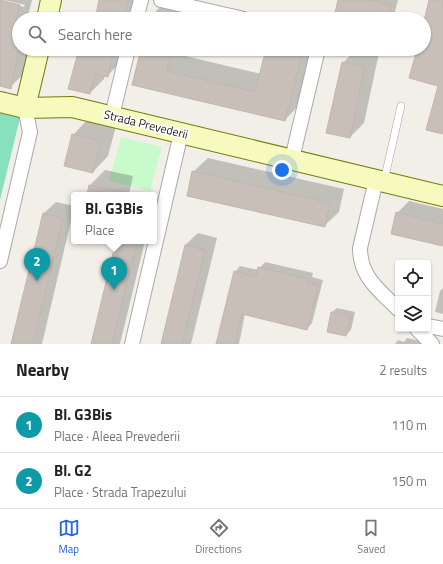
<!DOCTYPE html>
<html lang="en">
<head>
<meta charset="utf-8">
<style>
  :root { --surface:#fff; --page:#f2f2f2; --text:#222; --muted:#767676; --line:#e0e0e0; --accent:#2563eb }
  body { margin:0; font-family:"Titillium Web",sans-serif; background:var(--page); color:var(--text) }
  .controls { position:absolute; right:12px; bottom:12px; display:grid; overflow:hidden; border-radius:4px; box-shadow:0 1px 3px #0004 }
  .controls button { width:36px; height:36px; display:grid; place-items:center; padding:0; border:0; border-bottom:1px solid var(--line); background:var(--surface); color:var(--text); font:20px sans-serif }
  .you { position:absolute; left:282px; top:170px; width:14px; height:14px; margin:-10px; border:3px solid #fff; border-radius:50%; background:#1a73e8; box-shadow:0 0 0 6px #1a73e833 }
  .badge { display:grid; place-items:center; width:26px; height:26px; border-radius:50%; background:var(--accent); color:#fff; font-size:13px; font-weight:700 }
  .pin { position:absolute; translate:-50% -33px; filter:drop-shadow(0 1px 2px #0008) }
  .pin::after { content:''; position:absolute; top:21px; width:14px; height:12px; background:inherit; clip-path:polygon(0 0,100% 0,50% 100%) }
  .popup { position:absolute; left:71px; top:192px; width:86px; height:52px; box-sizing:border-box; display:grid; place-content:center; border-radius:4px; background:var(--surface); filter:drop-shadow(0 1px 3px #0005); font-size:13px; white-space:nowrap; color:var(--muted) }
  .popup b { font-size:15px; color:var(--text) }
  .popup::after { content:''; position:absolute; left:50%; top:100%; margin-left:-8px; border:8px solid transparent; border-top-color:var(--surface) }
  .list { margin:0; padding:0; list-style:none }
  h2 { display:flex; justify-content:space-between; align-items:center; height:52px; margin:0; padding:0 16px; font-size:17px }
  h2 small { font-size:13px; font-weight:400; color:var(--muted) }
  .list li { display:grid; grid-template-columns:26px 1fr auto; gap:12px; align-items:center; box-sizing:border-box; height:56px; padding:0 16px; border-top:1px solid var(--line) }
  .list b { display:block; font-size:15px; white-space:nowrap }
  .list p { margin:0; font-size:13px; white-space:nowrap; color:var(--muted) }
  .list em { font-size:13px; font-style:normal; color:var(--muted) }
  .icon { flex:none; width:22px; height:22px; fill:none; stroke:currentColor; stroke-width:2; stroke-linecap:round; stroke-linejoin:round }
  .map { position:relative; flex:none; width:443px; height:344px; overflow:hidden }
  .search { position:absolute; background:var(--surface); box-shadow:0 1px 3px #0004; left:12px; right:12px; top:12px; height:44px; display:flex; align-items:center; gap:10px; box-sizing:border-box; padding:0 14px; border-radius:22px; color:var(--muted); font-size:15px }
  .sheet { height:164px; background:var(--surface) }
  nav { display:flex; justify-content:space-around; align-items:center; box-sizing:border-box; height:56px; border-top:1px solid var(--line); background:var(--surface); font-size:11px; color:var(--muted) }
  nav a { display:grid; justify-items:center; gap:2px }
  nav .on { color:var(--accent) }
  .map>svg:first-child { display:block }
</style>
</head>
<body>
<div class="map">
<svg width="443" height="344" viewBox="0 0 443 344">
  <rect width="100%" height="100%" fill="#f2efe9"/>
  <path fill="#c8facc" d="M 121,137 L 162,147 L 150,191 L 109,181 Z"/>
  <path fill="#88e0be" d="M 0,113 L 20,118 L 0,200 Z"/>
  <path fill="#0003" d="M 4,0 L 32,0 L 28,16 L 38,18 L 19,19 L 19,49 L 31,49 L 26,72 L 10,87 L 0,85 L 0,1 L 24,7 L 25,5 Z
    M 100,0 L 138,0 L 133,19 L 96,19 Z
    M 339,0 L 398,0 L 393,19 L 348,19 Z
    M 165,1 L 207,11 L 205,19 L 149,19 Z
    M 80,49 L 124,49 L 121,62 L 107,76 L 105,75 L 104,79 L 90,93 L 69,88 Z
    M 142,49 L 183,49 L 181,55 L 261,74 L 266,54 L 258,52 L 259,49 L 314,49 L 300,104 L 285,120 L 133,84 Z
    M 356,49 L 379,53 L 364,123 L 350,137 L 343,63 Z
    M 88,119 L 116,126 L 108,156 L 93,172 L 73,135 Z
    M 208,158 L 344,189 L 339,212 L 324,226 L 193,172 Z
    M 105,170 L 133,176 L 129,195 L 88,195 L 90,185 Z
    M 409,201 L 443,209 L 443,245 L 397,213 Z
    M 56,202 L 74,206 L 74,208 L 42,344 L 12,344 L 43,214 Z
    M 198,233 L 217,238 L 191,344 L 162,344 L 185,245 Z
    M 117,241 L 145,241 L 120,344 L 92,344 Z
    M 265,262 L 313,273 L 312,277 L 323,280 L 312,323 L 307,329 L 245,314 L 239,344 L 217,344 L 235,272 L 240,266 L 258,270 Z
    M 443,288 L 443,314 L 435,312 L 440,291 Z
    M 337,308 L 355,312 L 351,330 L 346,335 L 332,312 Z
    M 407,338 L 433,344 L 395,344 L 398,340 L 404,342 Z"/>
  <path fill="#c7bfb8" stroke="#c4b6ab" d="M 0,0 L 20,5 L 13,31 L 19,32 L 19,52 L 11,89 L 0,86 Z
    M 99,0 L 128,0 L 123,19 L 95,19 Z
    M 338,0 L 371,0 L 391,5 L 388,19 L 343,19 L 334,17 Z
    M 429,0 L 443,0 L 443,134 L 426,130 L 438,86 L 409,78 L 417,49 L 424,49 L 424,21 Z
    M 79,49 L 114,49 L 108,77 L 95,74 L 90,94 L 68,89 Z
    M 141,49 L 172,49 L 167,71 L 255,92 L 266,49 L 303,49 L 285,121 L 132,85 Z
    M 342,62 L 365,67 L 350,138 L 326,133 Z
    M 72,134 L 101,141 L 93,173 L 64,166 Z
    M 192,171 L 330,203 L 325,227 L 187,196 Z
    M 89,185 L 117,191 L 116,195 L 87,195 Z
    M 396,212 L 443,224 L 443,246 L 391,234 Z
    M 43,213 L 63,218 L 33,344 L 11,344 Z
    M 116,241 L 137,241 L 112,344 L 91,344 Z
    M 185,245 L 205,250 L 182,344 L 161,344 Z
    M 258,267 L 308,279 L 307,283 L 318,285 L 307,330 L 242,314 L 235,344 L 216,344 L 234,271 L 256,277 Z
    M 331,312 L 351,316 L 346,336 L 327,332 Z"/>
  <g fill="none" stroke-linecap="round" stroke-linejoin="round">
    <g stroke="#a9a9a9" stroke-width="8">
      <path id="lane" d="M 384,181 L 401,106"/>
    </g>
    <g stroke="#a9a9a9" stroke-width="16">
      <path id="street" d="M 161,0 L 244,19
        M 136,19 L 141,0
        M 112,116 L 128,49
        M 292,159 L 318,49
        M 376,180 L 360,248 C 360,277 379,290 398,309
        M 0,261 L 30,132 L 25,108
        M 428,326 L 443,329
        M 417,329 L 432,344
        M 132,344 L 181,133"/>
    </g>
    <g stroke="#707d05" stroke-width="22">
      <path id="secondary" d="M 47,19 L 51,0
        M 0,102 L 25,108 L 72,107 L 443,196
        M 25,108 L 39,49"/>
    </g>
    <use href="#lane" stroke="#fff" stroke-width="7"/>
    <use href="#street" stroke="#fff" stroke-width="14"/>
    <use href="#secondary" stroke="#f7fabf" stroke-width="20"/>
  </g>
  <g text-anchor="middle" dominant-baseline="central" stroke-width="3" stroke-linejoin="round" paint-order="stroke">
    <g font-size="12" fill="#222" stroke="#fff">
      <text transform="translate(146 124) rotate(14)">Strada Prevederii</text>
    </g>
  </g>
</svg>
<div class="controls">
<button><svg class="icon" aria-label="locate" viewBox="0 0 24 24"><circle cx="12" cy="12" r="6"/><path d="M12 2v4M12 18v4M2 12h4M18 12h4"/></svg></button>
<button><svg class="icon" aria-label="layers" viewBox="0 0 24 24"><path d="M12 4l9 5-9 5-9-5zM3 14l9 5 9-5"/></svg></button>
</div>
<div class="you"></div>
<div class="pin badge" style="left:114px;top:290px;background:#0f9aa8">1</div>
<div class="popup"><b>Bl. G3Bis</b>Place</div>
<div class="pin badge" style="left:37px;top:281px;background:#0f9aa8">2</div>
<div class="search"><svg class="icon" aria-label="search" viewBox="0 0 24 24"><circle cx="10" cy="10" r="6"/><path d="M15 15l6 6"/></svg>Search here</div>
</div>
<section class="sheet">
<h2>Nearby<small>2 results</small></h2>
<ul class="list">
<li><span class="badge" style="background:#0f9aa8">1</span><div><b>Bl. G3Bis</b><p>Place · Aleea Prevederii</p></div><em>110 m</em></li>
<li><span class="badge" style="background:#0f9aa8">2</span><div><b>Bl. G2</b><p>Place · Strada Trapezului</p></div><em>150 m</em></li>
</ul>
</section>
<nav>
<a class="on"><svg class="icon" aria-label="map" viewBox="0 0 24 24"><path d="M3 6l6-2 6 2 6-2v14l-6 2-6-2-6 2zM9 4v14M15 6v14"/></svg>Map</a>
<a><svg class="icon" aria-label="directions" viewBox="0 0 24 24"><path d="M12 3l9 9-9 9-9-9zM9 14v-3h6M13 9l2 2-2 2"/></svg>Directions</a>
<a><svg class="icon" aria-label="saved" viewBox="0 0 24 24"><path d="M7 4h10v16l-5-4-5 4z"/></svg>Saved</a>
</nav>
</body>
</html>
